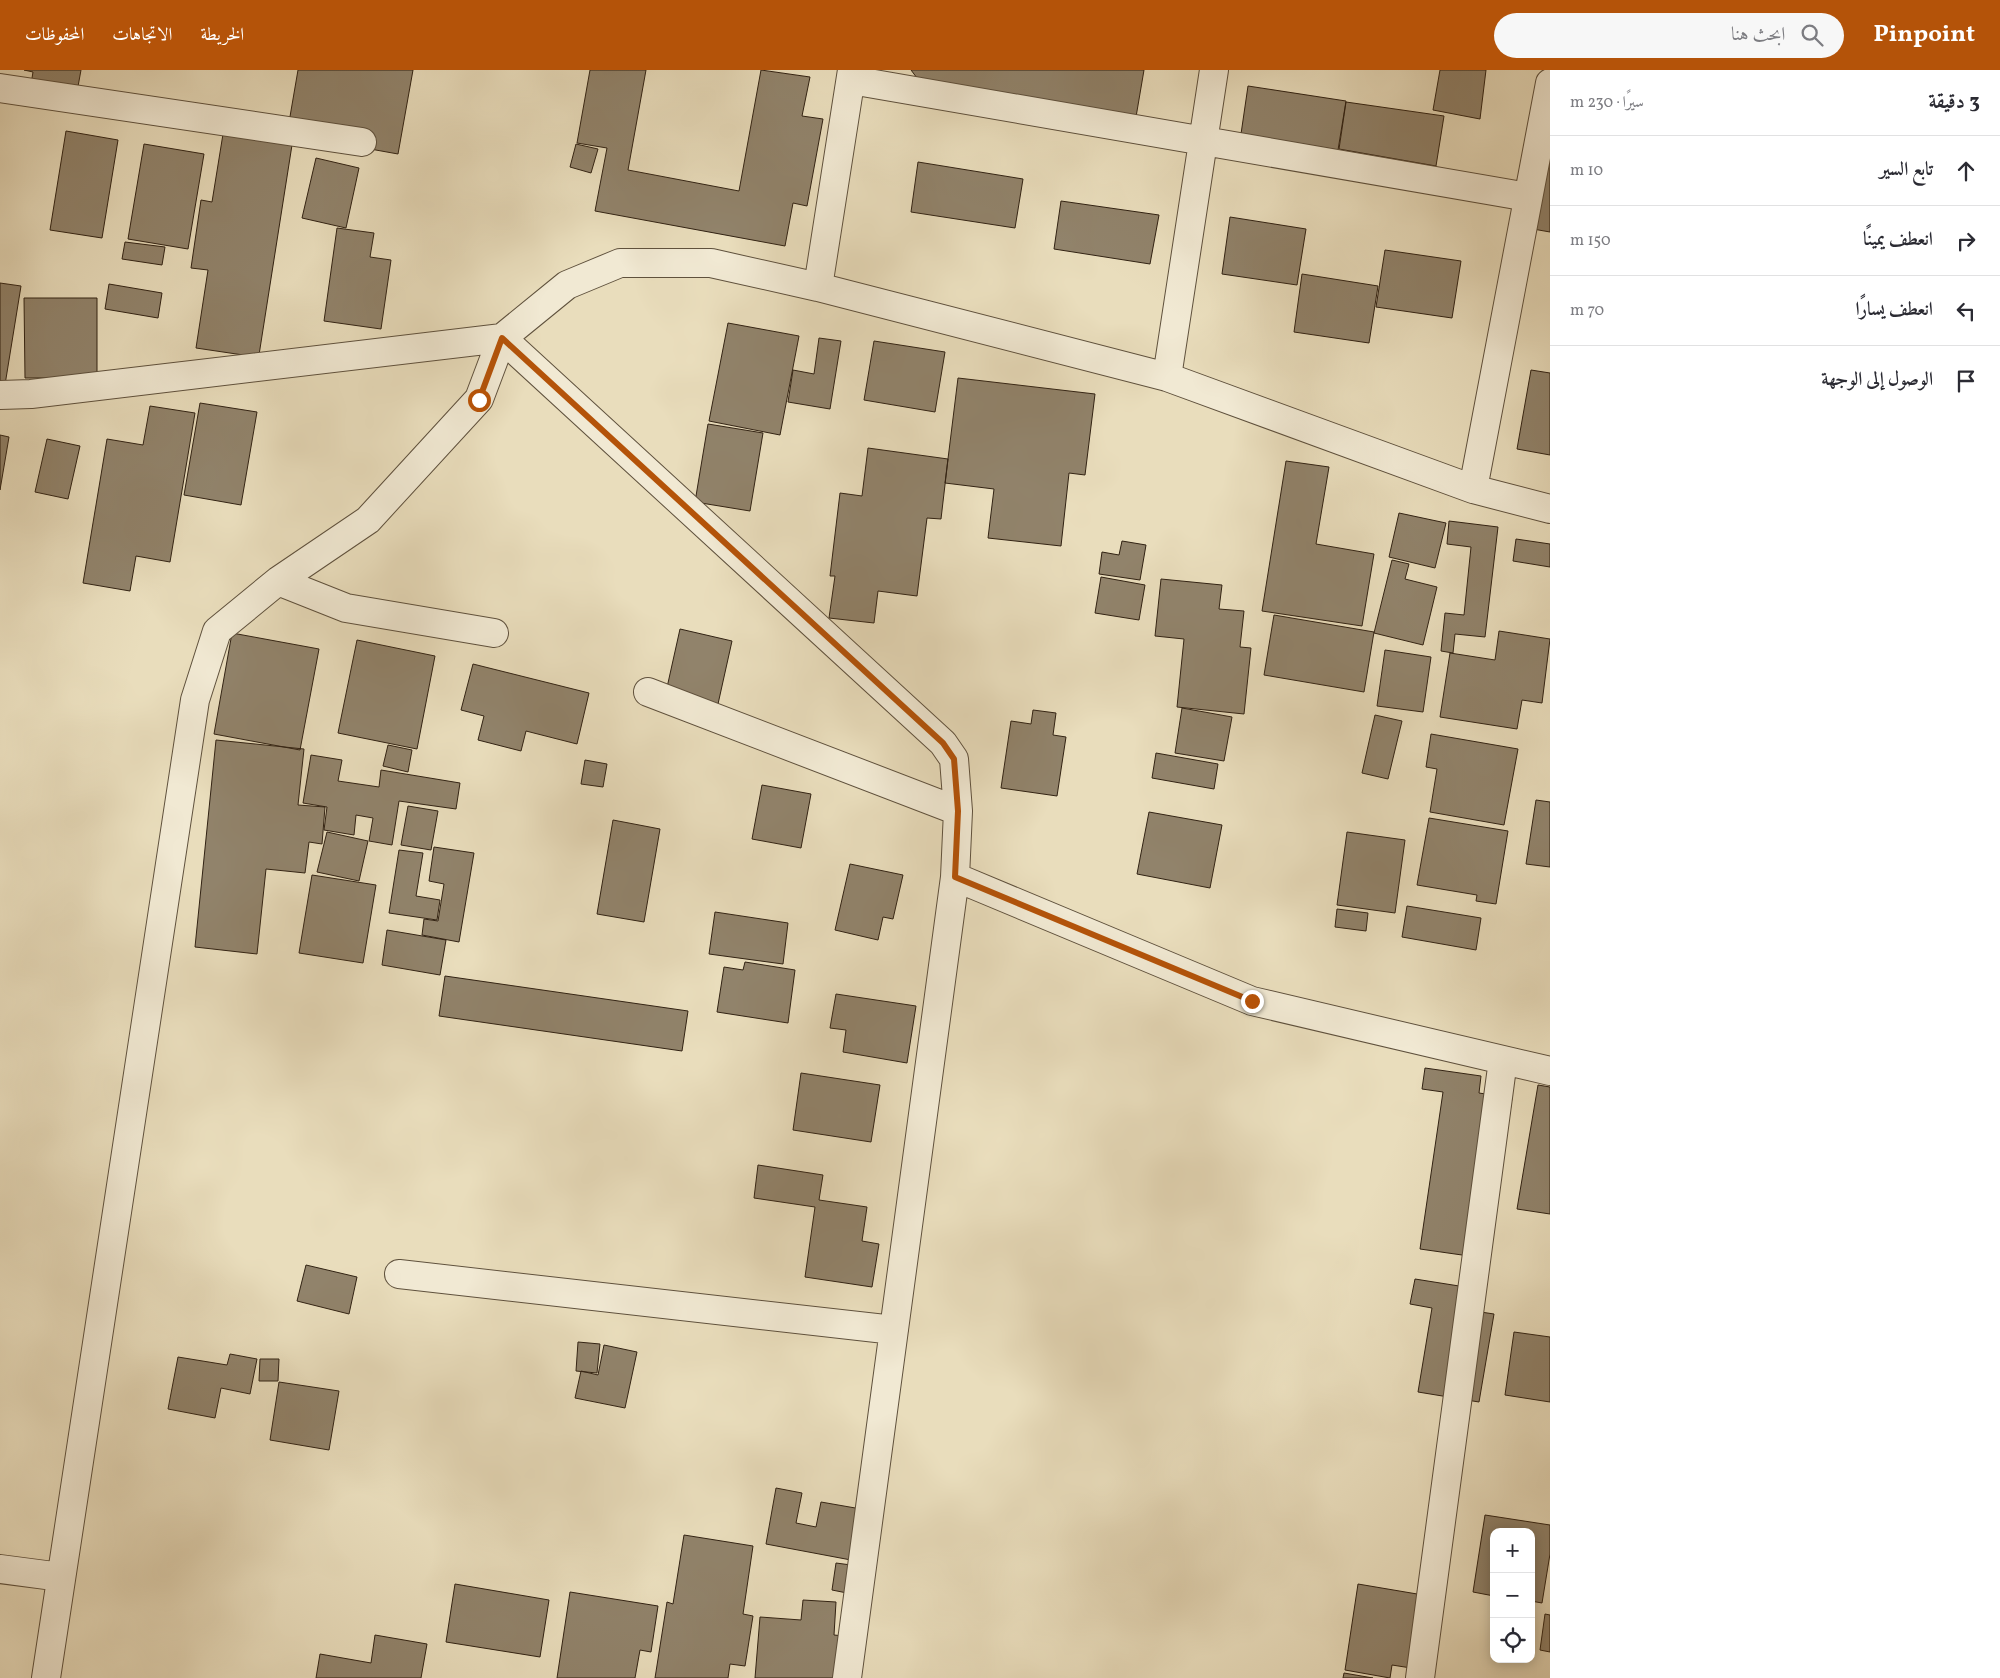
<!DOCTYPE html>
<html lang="ar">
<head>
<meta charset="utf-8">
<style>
  :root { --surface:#fff; --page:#f7f7f7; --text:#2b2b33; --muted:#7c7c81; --line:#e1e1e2; --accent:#b45309 }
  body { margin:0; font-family:Vollkorn,Amiri,serif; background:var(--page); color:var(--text); direction:rtl }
  .controls { position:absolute; right:15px; bottom:15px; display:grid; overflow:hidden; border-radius:10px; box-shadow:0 2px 12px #0003 }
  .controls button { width:45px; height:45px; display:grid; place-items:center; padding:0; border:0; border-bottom:1px solid var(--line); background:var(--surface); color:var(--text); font:25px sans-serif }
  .stop { position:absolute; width:15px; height:15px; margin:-11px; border:4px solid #b45309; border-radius:50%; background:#fff }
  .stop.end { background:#b45309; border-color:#fff; box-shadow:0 1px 5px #0008 }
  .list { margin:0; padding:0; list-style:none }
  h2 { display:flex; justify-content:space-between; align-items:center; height:65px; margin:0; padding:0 20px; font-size:21px }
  h2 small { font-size:16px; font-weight:400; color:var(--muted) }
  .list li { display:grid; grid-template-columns:32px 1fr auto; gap:15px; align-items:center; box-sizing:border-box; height:70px; padding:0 20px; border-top:1px solid var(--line) }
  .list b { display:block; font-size:19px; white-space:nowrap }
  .list em { font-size:16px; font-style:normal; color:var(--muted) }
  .icon { flex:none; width:28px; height:28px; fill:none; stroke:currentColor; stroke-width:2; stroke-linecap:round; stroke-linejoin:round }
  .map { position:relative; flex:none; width:1550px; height:1608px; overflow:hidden; direction:ltr }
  header { display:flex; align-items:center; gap:30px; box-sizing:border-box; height:70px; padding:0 25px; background:var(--accent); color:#fff }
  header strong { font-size:24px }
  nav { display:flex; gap:28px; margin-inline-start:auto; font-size:18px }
  .search { width:350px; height:45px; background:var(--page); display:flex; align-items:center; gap:12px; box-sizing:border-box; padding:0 18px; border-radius:28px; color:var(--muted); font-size:19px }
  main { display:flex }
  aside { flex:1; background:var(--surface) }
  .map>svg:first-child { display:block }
</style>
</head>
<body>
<header>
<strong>Pinpoint</strong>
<div class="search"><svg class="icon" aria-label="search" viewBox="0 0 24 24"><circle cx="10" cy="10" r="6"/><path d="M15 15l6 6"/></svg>ابحث هنا</div>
<nav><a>الخريطة</a><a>الاتجاهات</a><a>المحفوظات</a></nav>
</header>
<main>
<aside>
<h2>3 دقيقة<small>سيرًا · 230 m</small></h2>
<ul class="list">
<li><svg class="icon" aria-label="ahead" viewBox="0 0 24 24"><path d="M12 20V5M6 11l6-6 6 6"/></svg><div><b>تابع السير</b></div><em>10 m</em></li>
<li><svg class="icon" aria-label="right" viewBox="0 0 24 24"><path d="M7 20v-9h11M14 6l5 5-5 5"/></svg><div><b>انعطف يمينًا</b></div><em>150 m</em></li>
<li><svg class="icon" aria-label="left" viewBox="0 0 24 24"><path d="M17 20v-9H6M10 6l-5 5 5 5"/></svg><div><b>انعطف يسارًا</b></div><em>70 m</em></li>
<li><svg class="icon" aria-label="arrive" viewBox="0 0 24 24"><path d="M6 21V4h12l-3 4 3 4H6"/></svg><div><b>الوصول إلى الوجهة</b></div></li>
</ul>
</aside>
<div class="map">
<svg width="1550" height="1608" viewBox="0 0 1550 1608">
  <rect width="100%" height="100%" fill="#e9ddbc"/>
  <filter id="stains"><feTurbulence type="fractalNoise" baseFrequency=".004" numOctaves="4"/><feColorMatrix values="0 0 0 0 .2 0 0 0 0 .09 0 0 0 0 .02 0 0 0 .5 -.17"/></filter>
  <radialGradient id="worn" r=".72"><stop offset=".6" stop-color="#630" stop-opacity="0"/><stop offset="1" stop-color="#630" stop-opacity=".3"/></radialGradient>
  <path fill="#91836b" stroke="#312213" d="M 24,0 L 81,0 L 77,22 L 31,14 L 33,2 Z
    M 298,0 L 413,0 L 398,84 L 287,64 Z
    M 590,0 L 646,0 L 628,100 L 739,121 L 761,0 L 810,7 L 802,46 L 823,49 L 807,136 L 793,133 L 785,176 L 595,141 L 607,78 L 577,73 Z
    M 911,0 L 1144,0 L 1136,47 L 920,12 Z
    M 1440,0 L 1486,0 L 1480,49 L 1433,40 Z
    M 1248,16 L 1346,31 L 1338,80 L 1241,64 Z
    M 1346,32 L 1444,46 L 1436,96 L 1339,79 Z
    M 66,61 L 118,70 L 102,168 L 50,160 Z
    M 223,64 L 292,75 L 259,285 L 250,286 L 196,278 L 208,200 L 191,198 L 201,130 L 212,132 Z
    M 144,74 L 204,84 L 188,179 L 128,169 Z
    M 576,74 L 598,79 L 591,103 L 570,97 Z
    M 1550,86 L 1550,162 L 1533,159 Z
    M 316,88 L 359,98 L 346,158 L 302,148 Z
    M 918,92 L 1023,109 L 1015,158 L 911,142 Z
    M 1061,131 L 1159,145 L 1150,194 L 1054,179 Z
    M 1230,147 L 1306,159 L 1297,215 L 1222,204 Z
    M 337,158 L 374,163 L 370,187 L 391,190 L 381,259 L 324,251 Z
    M 125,172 L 165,177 L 162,195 L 122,189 Z
    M 1385,180 L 1461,191 L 1452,248 L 1376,237 Z
    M 1302,204 L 1378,216 L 1369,273 L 1294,262 Z
    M 0,213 L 21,216 L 4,321 L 0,320 Z
    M 109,214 L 162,223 L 158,248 L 105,239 Z
    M 24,228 L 97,228 L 97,308 L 25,308 Z
    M 728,253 L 799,266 L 780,365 L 709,351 Z
    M 819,268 L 841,271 L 830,339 L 788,332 L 793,300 L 814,304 Z
    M 874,271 L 945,282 L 935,342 L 864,330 Z
    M 1531,300 L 1550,303 L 1550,385 L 1517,379 Z
    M 958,308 L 1095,324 L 1085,405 L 1069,403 L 1061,476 L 988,468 L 994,419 L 945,413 Z
    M 200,333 L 257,342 L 241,435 L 184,425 Z
    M 150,336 L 195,343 L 170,492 L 136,486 L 130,521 L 83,513 L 107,369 L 143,375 Z
    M 708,354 L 763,363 L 750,441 L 695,432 Z
    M 0,365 L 9,367 L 0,420 Z
    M 47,369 L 80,376 L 68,429 L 35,422 Z
    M 868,378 L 948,389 L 941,449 L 927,448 L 917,526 L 878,521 L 874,553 L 829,548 L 835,506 L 830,506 L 840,423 L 862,426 Z
    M 1286,391 L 1329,397 L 1316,474 L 1374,484 L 1362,556 L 1262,541 Z
    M 1399,443 L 1446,453 L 1435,498 L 1389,487 Z
    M 1449,451 L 1498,457 L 1485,567 L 1455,564 L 1453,583 L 1441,581 L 1445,543 L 1464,545 L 1471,477 L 1447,474 Z
    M 1516,469 L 1550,474 L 1550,497 L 1513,491 Z
    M 1122,471 L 1146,475 L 1140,510 L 1099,504 L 1102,482 L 1119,485 Z
    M 1392,490 L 1409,494 L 1405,509 L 1437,517 L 1423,575 L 1374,563 Z
    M 1101,507 L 1145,515 L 1139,550 L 1095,543 Z
    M 1161,509 L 1222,515 L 1219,539 L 1244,541 L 1240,577 L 1251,578 L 1244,644 L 1177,637 L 1184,569 L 1155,566 Z
    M 1274,545 L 1374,562 L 1364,622 L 1264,605 Z
    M 680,559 L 732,571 L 716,643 L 664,631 Z
    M 1499,561 L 1550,569 L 1542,633 L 1522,630 L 1517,659 L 1440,647 L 1450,583 L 1495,590 Z
    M 232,563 L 319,579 L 300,680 L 214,664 Z
    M 357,570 L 435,586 L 417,679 L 338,663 Z
    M 1385,580 L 1431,587 L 1423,642 L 1377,636 Z
    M 473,594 L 589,623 L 577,674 L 526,661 L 521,681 L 478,670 L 484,646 L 461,640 Z
    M 1182,638 L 1232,647 L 1224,691 L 1175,683 Z
    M 1033,640 L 1056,643 L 1053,665 L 1066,667 L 1057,726 L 1001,718 L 1011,651 L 1031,654 Z
    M 1375,645 L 1402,651 L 1388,709 L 1362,703 Z
    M 1431,664 L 1518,679 L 1504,755 L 1430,742 L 1437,699 L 1426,697 Z
    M 216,670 L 304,679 L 298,735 L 325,737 L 322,774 L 309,772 L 305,803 L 266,799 L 257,884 L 195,877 Z
    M 388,675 L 412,680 L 408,702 L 383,696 Z
    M 1156,683 L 1218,694 L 1214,719 L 1152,708 Z
    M 311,685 L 342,690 L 338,711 L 379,717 L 381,700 L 460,713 L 456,739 L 399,731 L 392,775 L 369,771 L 373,748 L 356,745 L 354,765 L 324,760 L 327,737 L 303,733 Z
    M 585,690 L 607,694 L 603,717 L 581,714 Z
    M 762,715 L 811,724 L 801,778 L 752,769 Z
    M 1536,730 L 1550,732 L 1550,797 L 1526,794 Z
    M 408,736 L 438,741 L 431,780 L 401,775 Z
    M 1149,742 L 1222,755 L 1210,818 L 1137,804 Z
    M 1429,748 L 1508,761 L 1496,834 L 1476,831 L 1477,825 L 1417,815 Z
    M 613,750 L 660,759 L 644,852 L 597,844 Z
    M 327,762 L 368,771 L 359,811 L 317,802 Z
    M 1347,762 L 1405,770 L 1395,843 L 1337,835 Z
    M 434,777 L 474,783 L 459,872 L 422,865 L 424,849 L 438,851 L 444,814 L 429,811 Z
    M 399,780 L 423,783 L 416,826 L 440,830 L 437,850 L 389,843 Z
    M 850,794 L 903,805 L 893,849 L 883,847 L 878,870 L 835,860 Z
    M 312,805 L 376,815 L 363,893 L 299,883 Z
    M 1407,836 L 1481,848 L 1476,880 L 1402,867 Z
    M 1337,839 L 1368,843 L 1366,861 L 1335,857 Z
    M 715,842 L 788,853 L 783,894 L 709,884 Z
    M 387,860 L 446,870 L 440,905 L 382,895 Z
    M 745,892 L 795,900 L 788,953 L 717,942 L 724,897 L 743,900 Z
    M 445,906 L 688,941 L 682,981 L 439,946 Z
    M 836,924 L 916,936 L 907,993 L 843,982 L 846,960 L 830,958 Z
    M 1425,998 L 1481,1006 L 1479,1023 L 1512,1028 L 1498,1124 L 1469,1186 L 1420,1179 L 1443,1022 L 1422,1019 Z
    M 801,1003 L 880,1015 L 871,1072 L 793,1060 Z
    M 1538,1015 L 1550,1017 L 1550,1144 L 1517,1139 Z
    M 758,1095 L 823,1105 L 819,1130 L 867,1137 L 862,1171 L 879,1174 L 872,1217 L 805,1207 L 815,1137 L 754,1128 Z
    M 306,1195 L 357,1207 L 349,1244 L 297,1231 Z
    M 1415,1209 L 1478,1219 L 1474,1241 L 1494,1244 L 1479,1332 L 1418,1322 L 1432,1238 L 1410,1234 Z
    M 1514,1262 L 1550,1267 L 1550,1332 L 1505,1325 Z
    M 578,1272 L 600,1274 L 597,1303 L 576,1301 Z
    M 604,1275 L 637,1282 L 625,1338 L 575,1328 L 581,1301 L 598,1305 Z
    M 230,1284 L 257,1289 L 250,1324 L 221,1318 L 215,1348 L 168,1339 L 178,1287 L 227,1295 Z
    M 260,1289 L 279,1289 L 278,1311 L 259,1311 Z
    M 279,1312 L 339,1321 L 329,1380 L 270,1370 Z
    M 776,1418 L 802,1423 L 796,1453 L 816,1457 L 821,1432 L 861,1439 L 851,1490 L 766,1474 Z
    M 1485,1445 L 1550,1455 L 1550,1484 L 1542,1533 L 1531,1531 L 1531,1462 L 1494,1462 L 1494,1526 L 1473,1522 Z
    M 684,1465 L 753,1476 L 743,1544 L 753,1546 L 745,1596 L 730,1594 L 728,1608 L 655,1608 L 667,1532 L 673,1534 Z
    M 836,1493 L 851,1495 L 847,1523 L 832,1520 Z
    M 455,1514 L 549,1530 L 540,1587 L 446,1572 Z
    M 1358,1514 L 1423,1525 L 1411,1598 L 1392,1595 L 1390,1608 L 1345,1600 Z
    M 570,1522 L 658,1536 L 651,1582 L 640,1580 L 635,1608 L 557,1608 Z
    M 803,1530 L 836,1532 L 834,1565 L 844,1566 L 841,1608 L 755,1608 L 760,1547 L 801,1550 Z
    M 1545,1544 L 1550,1545 L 1550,1582 L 1540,1580 Z
    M 375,1565 L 427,1574 L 421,1608 L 316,1608 L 320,1584 L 371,1593 Z
    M 1344,1603 L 1373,1608 L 1343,1608 Z"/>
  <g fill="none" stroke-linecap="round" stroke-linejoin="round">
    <g stroke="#5f513d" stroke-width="30">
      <path id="minor" d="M 851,10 L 1528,127
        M 1550,13 L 1473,419 L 1550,439
        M 0,18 L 362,72
        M 818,217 L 852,0
        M 1167,307 L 1214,0
        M 0,325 L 31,324 L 502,268 L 567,215 L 620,193 L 711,193 L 818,217 L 1167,307 L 1473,419
        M 278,511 L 346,538 L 494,563
        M 648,622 L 958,741
        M 955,807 L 1252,931 L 1550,1001
        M 399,1204 L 894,1260
        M 0,1499 L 61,1507
        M 46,1608 L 195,630 L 217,561 L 278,511 L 368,450 L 479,329 L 502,268 L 943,673 L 954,689 L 958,741 L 955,807 L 847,1608
        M 1420,1608 L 1503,990"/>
    </g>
    <use href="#minor" stroke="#f1e9d3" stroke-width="28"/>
  </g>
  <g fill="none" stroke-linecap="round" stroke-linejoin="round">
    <path stroke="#b45309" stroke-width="6" d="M 479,330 L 502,268 L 943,673 L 954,689 L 958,741 L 955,807 L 1252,931"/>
  </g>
  <rect width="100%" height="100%" filter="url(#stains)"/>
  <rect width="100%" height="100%" fill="url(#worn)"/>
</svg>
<div class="controls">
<button>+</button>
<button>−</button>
<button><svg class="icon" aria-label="locate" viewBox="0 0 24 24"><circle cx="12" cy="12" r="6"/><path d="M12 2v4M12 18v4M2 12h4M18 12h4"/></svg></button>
</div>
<div class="stop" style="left:479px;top:330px"></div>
<div class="stop end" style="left:1252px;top:931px"></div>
</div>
</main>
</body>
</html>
